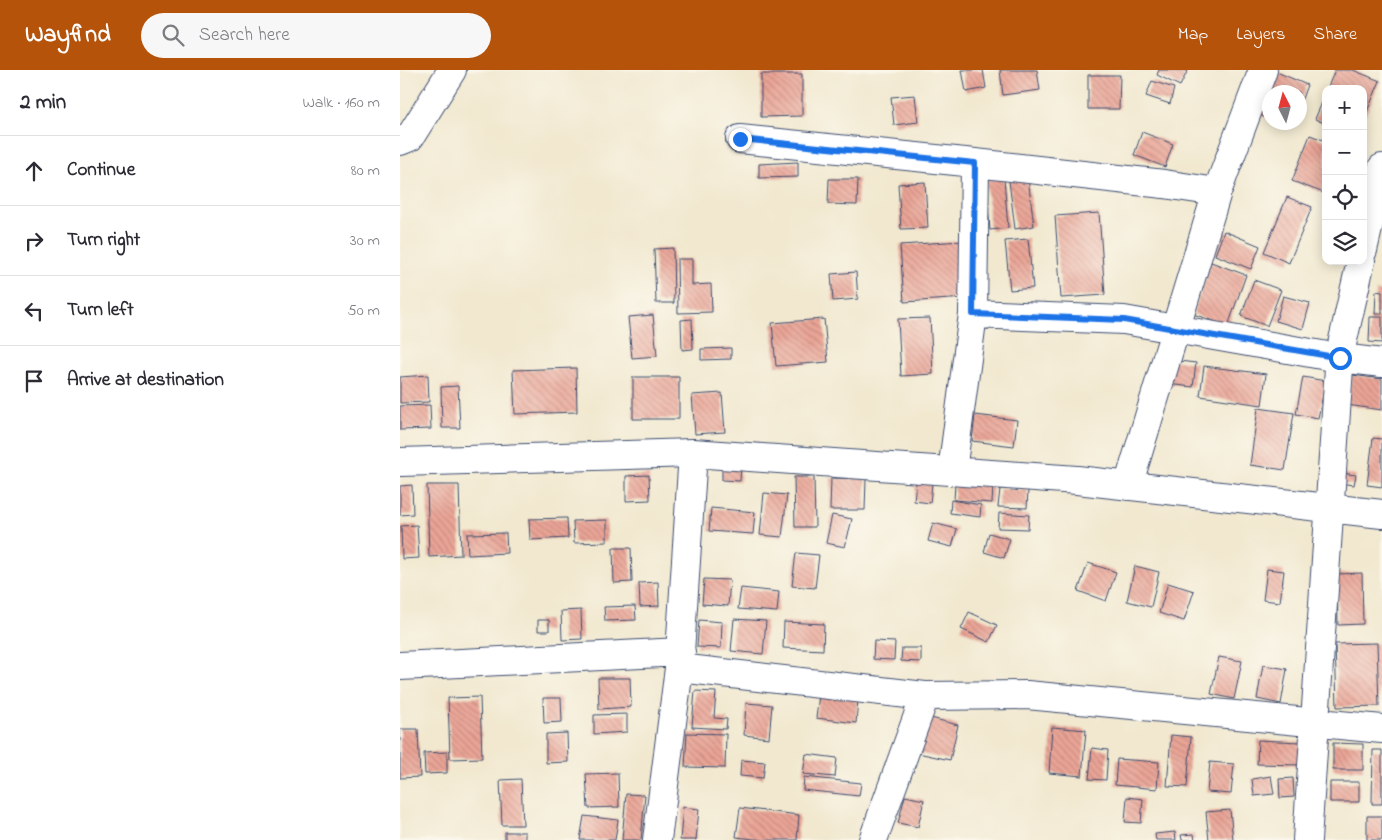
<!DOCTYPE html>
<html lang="en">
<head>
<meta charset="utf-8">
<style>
  :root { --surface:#fff; --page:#f7f7f7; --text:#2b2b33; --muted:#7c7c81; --line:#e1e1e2; --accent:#b45309 }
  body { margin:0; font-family:"Indie Flower",sans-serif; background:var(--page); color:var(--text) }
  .controls { position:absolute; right:15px; top:15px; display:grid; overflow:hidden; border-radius:10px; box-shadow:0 2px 12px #0003 }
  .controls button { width:45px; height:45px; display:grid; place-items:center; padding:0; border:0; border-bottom:1px solid var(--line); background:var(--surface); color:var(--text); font:25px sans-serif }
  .compass { position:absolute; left:862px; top:15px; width:45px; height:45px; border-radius:50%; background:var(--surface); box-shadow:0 2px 12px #0003; rotate:354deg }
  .stop { position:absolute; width:15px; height:15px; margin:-11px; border:4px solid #1a73e8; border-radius:50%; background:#fff }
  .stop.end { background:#1a73e8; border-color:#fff; box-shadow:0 1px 5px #0008 }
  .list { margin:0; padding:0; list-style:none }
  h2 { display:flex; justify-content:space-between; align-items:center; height:65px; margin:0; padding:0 20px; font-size:21px }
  h2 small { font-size:16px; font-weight:400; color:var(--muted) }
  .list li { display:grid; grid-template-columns:32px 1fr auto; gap:15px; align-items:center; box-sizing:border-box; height:70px; padding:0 20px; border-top:1px solid var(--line) }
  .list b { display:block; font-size:19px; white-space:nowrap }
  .list em { font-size:16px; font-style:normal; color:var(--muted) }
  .icon { flex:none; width:28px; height:28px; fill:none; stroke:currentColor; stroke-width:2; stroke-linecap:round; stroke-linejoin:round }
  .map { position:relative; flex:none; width:982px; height:770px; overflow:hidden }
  header { display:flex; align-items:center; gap:30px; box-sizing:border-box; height:70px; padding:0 25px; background:var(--accent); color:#fff }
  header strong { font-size:24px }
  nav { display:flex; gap:28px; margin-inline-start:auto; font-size:18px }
  .search { width:350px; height:45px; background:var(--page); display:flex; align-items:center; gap:12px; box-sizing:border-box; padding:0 18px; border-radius:28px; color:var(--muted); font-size:19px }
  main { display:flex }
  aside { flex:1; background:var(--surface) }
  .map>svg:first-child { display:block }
</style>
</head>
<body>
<header>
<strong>Wayfind</strong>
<div class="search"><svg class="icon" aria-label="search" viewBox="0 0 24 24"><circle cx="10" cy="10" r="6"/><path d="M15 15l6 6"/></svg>Search here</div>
<nav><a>Map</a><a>Layers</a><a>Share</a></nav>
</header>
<main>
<aside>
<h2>2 min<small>Walk · 160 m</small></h2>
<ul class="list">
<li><svg class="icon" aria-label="ahead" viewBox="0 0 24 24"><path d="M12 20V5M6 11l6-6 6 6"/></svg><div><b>Continue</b></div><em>80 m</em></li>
<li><svg class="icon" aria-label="right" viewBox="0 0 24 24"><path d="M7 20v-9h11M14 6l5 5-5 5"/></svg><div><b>Turn right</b></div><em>30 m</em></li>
<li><svg class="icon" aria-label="left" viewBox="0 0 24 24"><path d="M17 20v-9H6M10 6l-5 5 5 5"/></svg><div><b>Turn left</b></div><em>50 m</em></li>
<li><svg class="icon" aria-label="arrive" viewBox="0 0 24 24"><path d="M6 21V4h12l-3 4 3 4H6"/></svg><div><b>Arrive at destination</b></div></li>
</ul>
</aside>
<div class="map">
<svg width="982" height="770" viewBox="0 0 982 770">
  <defs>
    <pattern id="building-back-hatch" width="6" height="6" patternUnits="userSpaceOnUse" patternTransform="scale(1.25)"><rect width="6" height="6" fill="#eba596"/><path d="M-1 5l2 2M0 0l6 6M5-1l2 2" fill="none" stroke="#be877e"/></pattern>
  </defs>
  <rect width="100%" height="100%" fill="#fbf7ec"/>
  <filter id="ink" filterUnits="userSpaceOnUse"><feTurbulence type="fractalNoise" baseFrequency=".02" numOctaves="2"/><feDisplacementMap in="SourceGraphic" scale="10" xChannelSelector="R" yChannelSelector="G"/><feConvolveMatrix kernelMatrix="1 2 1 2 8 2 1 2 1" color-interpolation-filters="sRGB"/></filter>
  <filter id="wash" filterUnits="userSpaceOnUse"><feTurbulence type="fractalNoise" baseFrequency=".0096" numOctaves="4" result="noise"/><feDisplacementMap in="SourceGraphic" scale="20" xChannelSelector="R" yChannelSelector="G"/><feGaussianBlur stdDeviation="1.12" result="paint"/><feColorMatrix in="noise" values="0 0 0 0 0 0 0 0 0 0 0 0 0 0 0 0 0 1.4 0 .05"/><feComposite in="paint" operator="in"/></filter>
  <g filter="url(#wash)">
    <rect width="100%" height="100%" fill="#f1e8cf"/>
    <g id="blocks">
      <path fill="url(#building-back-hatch)" d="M 562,0 L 583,0 L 586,18 L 566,22 Z
        M 600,0 L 637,0 L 640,20 L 603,25 Z
        M 759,0 L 788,0 L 780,16 L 757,5 Z
        M 935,0 L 953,0 L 980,11 L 963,51 L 963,19 L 927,19 Z
        M 877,2 L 907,15 L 900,34 L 899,22 L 869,22 L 869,49 L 860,45 Z
        M 361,4 L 402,4 L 402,46 L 361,47 Z
        M 688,5 L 720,5 L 719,39 L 688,39 Z
        M 752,11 L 774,18 L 770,34 L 746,26 Z
        M 926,23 L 926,54 L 915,49 Z
        M 515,25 L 518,52 L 494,55 L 491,27 Z
        M 742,62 L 773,74 L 765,97 L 734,85 Z
        M 910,65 L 926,71 L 926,120 L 924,123 L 892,111 Z
        M 398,92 L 398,107 L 359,108 L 359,94 Z
        M 604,108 L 608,158 L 590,160 L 586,110 Z
        M 628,108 L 634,156 L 615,159 L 609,111 Z
        M 429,109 L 458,109 L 457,135 L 428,134 Z
        M 525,112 L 528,158 L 501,159 L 498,114 Z
        M 887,127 L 912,137 L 889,193 L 864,182 Z
        M 699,143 L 705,225 L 661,228 L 655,146 Z
        M 824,161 L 860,176 L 851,199 L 815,185 Z
        M 628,169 L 633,218 L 610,220 L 605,171 Z
        M 562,171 L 566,228 L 504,232 L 500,175 Z
        M 273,178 L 274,233 L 256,233 L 254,179 Z
        M 277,189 L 292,189 L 292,215 L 311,214 L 312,242 L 278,243 Z
        M 811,192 L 846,205 L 828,256 L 793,244 Z
        M 456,202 L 458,229 L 433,231 L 431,204 Z
        M 854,210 L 881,220 L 867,256 L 841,246 Z
        M 976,221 L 982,222 L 982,244 L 975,244 Z
        M 883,226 L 910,233 L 903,259 L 876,251 Z
        M 253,245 L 257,286 L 232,288 L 228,247 Z
        M 970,247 L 982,247 L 982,273 L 969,272 Z
        M 530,248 L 533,304 L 501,306 L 498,249 Z
        M 292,249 L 293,279 L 282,280 L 281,250 Z
        M 424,249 L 428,292 L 376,296 L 372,253 Z
        M 331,278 L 331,289 L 301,290 L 301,279 Z
        M 770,290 L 796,293 L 793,317 L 767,314 Z
        M 804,296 L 866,304 L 862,335 L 800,326 Z
        M 176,298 L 177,342 L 115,344 L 113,300 Z
        M 28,305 L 29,332 L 0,333 L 0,307 Z
        M 952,305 L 982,309 L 982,340 L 947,335 Z
        M 233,307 L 279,307 L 279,349 L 233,349 Z
        M 903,307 L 926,311 L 918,348 L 896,344 Z
        M 58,316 L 60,358 L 42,358 L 41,317 Z
        M 322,323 L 325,362 L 295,364 L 292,325 Z
        M 30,335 L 31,359 L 0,360 L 0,336 Z
        M 858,338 L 894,343 L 885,400 L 850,395 Z
        M 575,345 L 617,350 L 614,376 L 572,371 Z
        M 973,368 L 982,369 L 982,417 L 967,415 Z
        M 322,394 L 341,395 L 340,411 L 322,410 Z
        M 517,403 L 533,404 L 530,433 L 514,431 Z
        M 941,403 L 956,405 L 954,415 L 939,413 Z
        M 249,405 L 250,430 L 226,431 L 226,406 Z
        M 394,407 L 414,407 L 415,457 L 395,457 Z
        M 431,408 L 466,409 L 465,440 L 430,440 Z
        M 555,414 L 593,416 L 592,433 L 554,430 Z
        M 12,415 L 13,444 L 0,445 L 0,416 Z
        M 27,415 L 59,415 L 61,485 L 29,487 Z
        M 600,419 L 628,420 L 627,438 L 598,437 Z
        M 364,423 L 387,425 L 382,467 L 360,465 Z
        M 551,430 L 581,435 L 580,447 L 550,443 Z
        M 311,438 L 355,442 L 353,464 L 309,461 Z
        M 599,443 L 629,445 L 628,459 L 598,458 Z
        M 432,445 L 452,449 L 445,477 L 426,473 Z
        M 167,448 L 168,468 L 130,470 L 129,449 Z
        M 207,450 L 207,472 L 174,473 L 173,451 Z
        M 533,453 L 557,459 L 552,477 L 528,471 Z
        M 17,455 L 19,488 L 2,489 L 1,456 Z
        M 106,463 L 107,483 L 68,485 L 67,464 Z
        M 589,463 L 610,469 L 604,488 L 584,482 Z
        M 213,478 L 231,478 L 232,512 L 214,513 Z
        M 396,483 L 419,485 L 415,518 L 392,516 Z
        M 688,493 L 716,502 L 706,531 L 678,521 Z
        M 735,496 L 759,502 L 751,537 L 727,531 Z
        M 867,499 L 884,501 L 880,532 L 863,530 Z
        M 962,503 L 963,554 L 938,555 L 937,504 Z
        M 304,509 L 330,510 L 328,536 L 302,534 Z
        M 258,512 L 259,536 L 240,537 L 239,513 Z
        M 768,513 L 794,521 L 784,551 L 759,543 Z
        M 341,518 L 379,522 L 377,542 L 338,539 Z
        M 235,536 L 236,550 L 205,551 L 204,537 Z
        M 181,540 L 182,569 L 162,570 L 161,541 Z
        M 569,542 L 597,555 L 589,572 L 561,559 Z
        M 334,549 L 366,551 L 363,584 L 331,581 Z
        M 138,550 L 149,550 L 149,561 L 138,561 Z
        M 299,550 L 322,552 L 321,578 L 297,577 Z
        M 384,552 L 424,554 L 423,580 L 383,578 Z
        M 474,571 L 495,572 L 494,590 L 473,589 Z
        M 977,573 L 979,636 L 937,637 L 935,574 Z
        M 502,578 L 521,578 L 521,592 L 501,591 Z
        M 819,587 L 842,591 L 834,629 L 811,624 Z
        M 863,595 L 887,599 L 881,634 L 857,629 Z
        M 198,608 L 230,608 L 231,637 L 199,639 Z
        M 295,621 L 316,622 L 314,648 L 327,649 L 326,659 L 292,657 Z
        M 419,625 L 458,629 L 456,653 L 416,648 Z
        M 80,627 L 82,688 L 50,689 L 48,628 Z
        M 143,628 L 161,628 L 162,652 L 144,653 Z
        M 346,633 L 372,635 L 369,668 L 344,665 Z
        M 227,644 L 227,662 L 194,664 L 194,645 Z
        M 527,647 L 558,655 L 550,690 L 518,683 Z
        M 652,657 L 686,660 L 682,706 L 649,703 Z
        M 0,659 L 18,659 L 20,707 L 0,708 Z
        M 167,663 L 168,692 L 146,693 L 146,664 Z
        M 287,663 L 326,664 L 325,698 L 285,697 Z
        M 771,665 L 791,667 L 787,717 L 767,716 Z
        M 858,670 L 900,672 L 900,695 L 857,694 Z
        M 933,673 L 963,674 L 963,700 L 933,700 Z
        M 692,678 L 708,680 L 706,710 L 689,709 Z
        M 973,680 L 982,680 L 982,734 L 972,734 Z
        M 47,682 L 47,703 L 25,704 L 24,683 Z
        M 406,684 L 437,688 L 435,707 L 403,704 Z
        M 717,689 L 759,692 L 757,719 L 715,715 Z
        M 341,690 L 365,692 L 363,708 L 340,706 Z
        M 810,692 L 834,694 L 831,724 L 807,722 Z
        M 218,703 L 219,737 L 188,738 L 186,704 Z
        M 871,706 L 874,724 L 854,726 L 852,709 Z
        M 404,707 L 461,713 L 459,726 L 403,720 Z
        M 893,708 L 894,727 L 880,728 L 879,709 Z
        M 121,709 L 123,755 L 102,755 L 100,710 Z
        M 930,712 L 959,712 L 959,732 L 930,732 Z
        M 226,724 L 245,725 L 241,770 L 222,770 Z
        M 505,726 L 524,730 L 518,757 L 498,753 Z
        M 727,727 L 743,729 L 741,753 L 725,752 Z
        M 283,737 L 299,739 L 296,770 L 280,770 Z
        M 340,738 L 399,745 L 397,770 L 363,770 L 336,767 Z
        M 830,740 L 833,770 L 809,770 L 806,742 Z
        M 184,746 L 218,750 L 215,770 L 180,770 Z
        M 967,746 L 982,746 L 982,770 L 967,770 Z
        M 105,762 L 125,762 L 125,770 L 105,770 Z
        M 775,762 L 776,770 L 756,770 L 755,764 Z
        M 794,764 L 795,770 L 782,770 L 781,765 Z"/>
    </g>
  </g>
  <g filter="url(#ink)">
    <use href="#blocks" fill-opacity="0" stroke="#3b4b6f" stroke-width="1"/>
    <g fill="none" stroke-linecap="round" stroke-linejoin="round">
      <g stroke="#3b4b6f" stroke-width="30">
        <path id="minor" d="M 340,69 L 575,93
          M 0,71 L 10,67 L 52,0
          M 963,180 L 982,98
          M 573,244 L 724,250 L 933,287 L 982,293
          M 293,383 L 279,598 L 525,626 L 473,770
          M 0,392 L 293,383 L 677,410 L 982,444
          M 552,401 L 573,244 L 575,93 L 764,114 L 817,122 L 863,0
          M 728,416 L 817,122
          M 0,596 L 281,582
          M 525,626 L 627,625 L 982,659
          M 257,770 L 279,598
          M 907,770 L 940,283 L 961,191"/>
      </g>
      <use href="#minor" stroke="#fff" stroke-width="28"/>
    </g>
  </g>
  <g fill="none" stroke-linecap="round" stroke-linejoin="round" filter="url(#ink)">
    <path stroke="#1a73e8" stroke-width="6" d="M 340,69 L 575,93 L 573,244 L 724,250 L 940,288"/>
  </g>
</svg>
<div class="controls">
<button>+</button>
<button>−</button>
<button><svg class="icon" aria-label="locate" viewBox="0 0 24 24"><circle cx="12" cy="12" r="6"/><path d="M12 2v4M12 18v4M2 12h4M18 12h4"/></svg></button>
<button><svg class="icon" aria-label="layers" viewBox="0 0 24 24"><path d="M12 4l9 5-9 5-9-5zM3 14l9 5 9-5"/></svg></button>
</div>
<svg class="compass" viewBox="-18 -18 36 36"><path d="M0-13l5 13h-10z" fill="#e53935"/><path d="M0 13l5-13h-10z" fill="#7c7c81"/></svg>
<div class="stop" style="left:940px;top:288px"></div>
<div class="stop end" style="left:340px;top:69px"></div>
</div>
</main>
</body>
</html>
